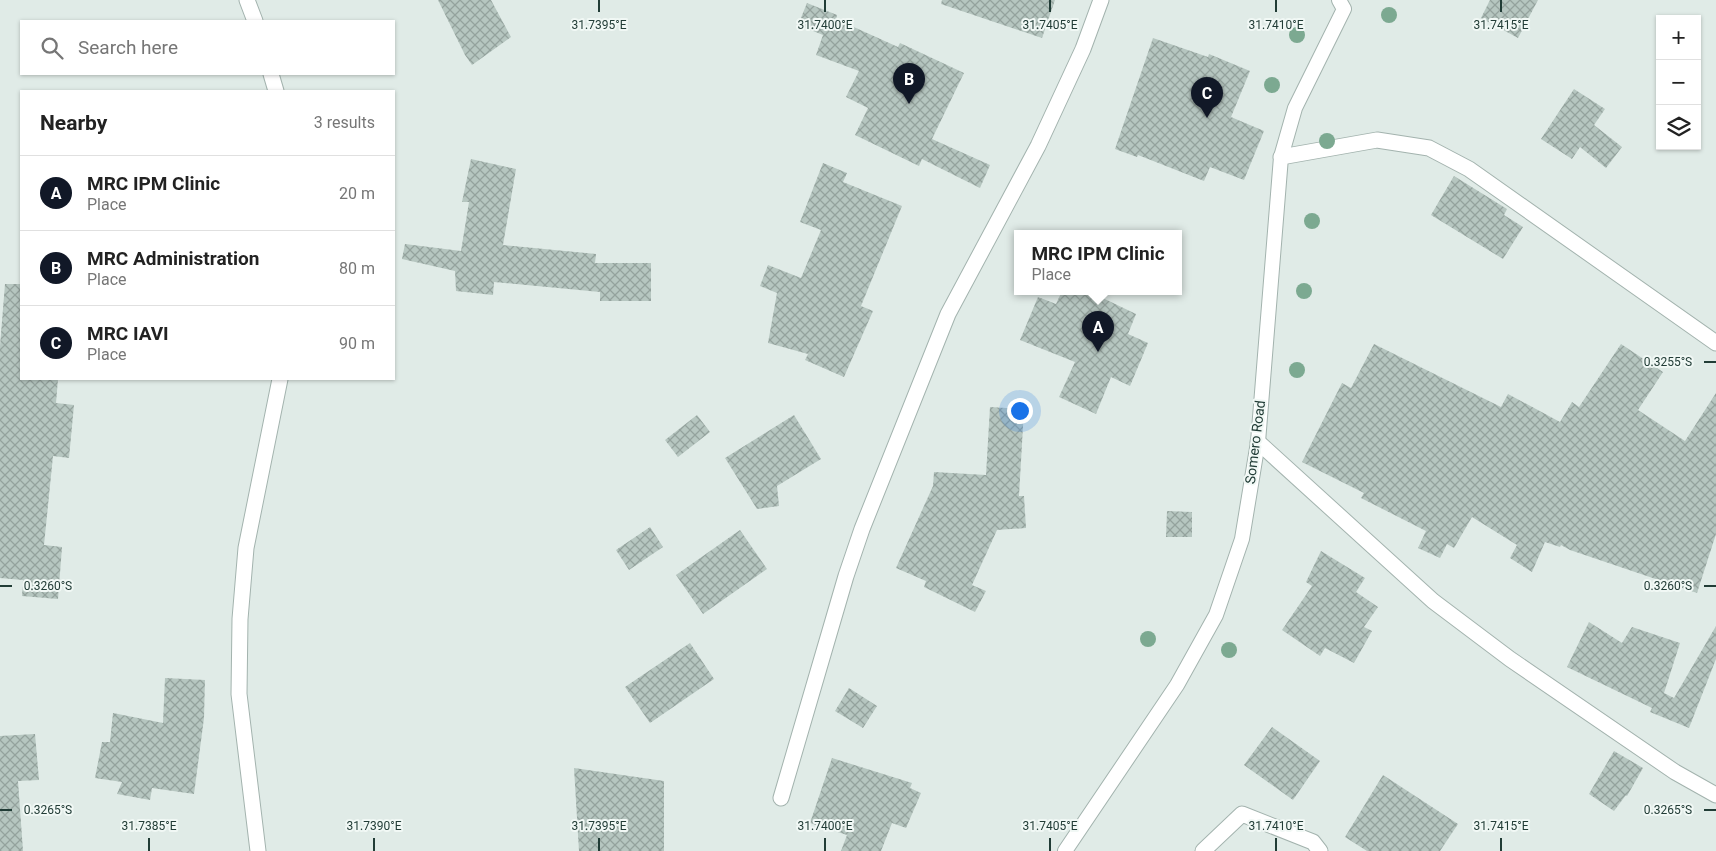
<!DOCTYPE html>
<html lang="en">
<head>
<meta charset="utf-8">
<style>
  :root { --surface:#fff; --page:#f6f6f6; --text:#222; --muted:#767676; --line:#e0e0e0; --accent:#111827 }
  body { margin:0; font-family:Roboto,sans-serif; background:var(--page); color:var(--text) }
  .controls { position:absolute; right:15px; top:15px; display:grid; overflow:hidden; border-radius:0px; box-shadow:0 1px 4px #0004 }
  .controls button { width:45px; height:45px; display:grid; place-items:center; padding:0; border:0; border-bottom:1px solid var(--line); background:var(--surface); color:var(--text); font:25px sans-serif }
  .you { position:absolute; left:1019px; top:410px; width:18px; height:18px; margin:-12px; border:4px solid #fff; border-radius:50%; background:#1a73e8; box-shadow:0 0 0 8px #1a73e833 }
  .badge { display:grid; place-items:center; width:32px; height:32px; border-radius:50%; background:var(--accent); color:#fff; font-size:16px; font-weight:700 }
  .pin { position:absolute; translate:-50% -41px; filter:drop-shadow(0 1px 2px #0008) }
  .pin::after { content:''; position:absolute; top:26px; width:18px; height:15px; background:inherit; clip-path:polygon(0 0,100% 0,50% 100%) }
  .popup { position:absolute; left:1014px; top:230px; width:168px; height:65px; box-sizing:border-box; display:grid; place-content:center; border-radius:0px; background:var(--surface); filter:drop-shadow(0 1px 4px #0005); font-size:16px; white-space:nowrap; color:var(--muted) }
  .popup b { font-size:19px; color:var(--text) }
  .popup::after { content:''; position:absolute; left:50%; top:100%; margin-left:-10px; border:10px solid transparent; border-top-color:var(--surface) }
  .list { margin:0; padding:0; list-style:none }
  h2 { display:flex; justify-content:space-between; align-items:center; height:65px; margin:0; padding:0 20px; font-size:21px }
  h2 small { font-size:16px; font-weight:400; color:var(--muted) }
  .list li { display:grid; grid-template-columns:32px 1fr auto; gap:15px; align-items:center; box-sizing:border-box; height:75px; padding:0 20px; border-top:1px solid var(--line) }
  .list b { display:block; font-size:19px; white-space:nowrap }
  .list p { margin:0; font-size:16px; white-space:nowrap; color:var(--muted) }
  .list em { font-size:16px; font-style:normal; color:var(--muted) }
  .icon { flex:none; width:28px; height:28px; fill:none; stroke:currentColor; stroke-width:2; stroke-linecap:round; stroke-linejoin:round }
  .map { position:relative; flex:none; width:1716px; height:851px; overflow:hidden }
  .search { position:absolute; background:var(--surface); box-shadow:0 1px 4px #0004; left:20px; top:20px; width:375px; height:55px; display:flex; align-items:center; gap:12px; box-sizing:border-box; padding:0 18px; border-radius:0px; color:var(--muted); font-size:19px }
  .panel { position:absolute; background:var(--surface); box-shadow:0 1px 4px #0004; left:20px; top:90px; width:375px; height:290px; border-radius:0px }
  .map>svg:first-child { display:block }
</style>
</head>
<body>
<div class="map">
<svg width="1716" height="851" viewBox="0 0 1716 851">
  <defs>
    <pattern id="building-cross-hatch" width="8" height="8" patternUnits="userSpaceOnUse" patternTransform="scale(1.25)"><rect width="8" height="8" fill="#b6c6c0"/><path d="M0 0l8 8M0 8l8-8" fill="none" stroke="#94a29d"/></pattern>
  </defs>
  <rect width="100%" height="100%" fill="#e0ebe7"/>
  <path fill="url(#building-cross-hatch)" d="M 438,0 L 491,0 L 511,37 L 472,65 L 465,55 Z
    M 942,0 L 1055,0 L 1042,38 L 941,4 Z
    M 1490,0 L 1538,0 L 1518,38 L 1481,18 Z
    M 807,3 L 837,15 L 836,19 L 898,47 L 900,43 L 964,73 L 932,139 L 990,165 L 980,188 L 922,159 L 919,166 L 855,135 L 868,108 L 846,97 L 859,71 L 816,55 L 823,35 L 798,25 Z
    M 1153,38 L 1208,57 L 1209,54 L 1250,71 L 1231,117 L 1264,131 L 1244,180 L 1210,167 L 1204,181 L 1138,155 L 1137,157 L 1115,149 Z
    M 1574,89 L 1605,109 L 1594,125 L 1622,147 L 1606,168 L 1580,147 L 1572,159 L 1541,139 Z
    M 471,159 L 516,169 L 503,245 L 596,254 L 595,263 L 651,263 L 651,301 L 600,301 L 600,292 L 494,282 L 493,295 L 456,291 L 455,271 L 402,259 L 405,244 L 461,251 L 469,202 L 462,202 Z
    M 823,163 L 847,173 L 843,182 L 902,206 L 861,306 L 873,311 L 844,377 L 805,360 L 808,354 L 768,343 L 777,293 L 760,286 L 768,265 L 801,278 L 821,230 L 800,222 Z
    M 1454,176 L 1507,209 L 1504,215 L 1523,227 L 1503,259 L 1431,215 Z
    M 5,284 L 21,284 L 21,379 L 58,379 L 56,403 L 74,405 L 69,458 L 53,456 L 44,545 L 62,547 L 58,599 L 22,596 L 23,580 L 0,578 L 0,346 Z
    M 1062,291 L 1088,291 L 1136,314 L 1128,334 L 1148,343 L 1130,386 L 1111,377 L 1096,414 L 1059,397 L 1075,362 L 1020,340 L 1038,297 L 1056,304 Z
    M 1374,344 L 1501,407 L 1508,394 L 1560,422 L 1572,402 L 1579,407 L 1621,344 L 1663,372 L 1638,410 L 1685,441 L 1716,393 L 1716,534 L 1697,593 L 1570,550 L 1561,545 L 1560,547 L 1545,542 L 1532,572 L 1510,558 L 1517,545 L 1472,517 L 1454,548 L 1447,544 L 1440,558 L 1418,548 L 1426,531 L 1361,498 L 1364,493 L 1302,462 L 1342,383 L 1351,388 Z
    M 990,407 L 1024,409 L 1019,496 L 1024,496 L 1026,528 L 997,530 L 972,585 L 986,591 L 975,612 L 924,587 L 926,581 L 896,568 L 933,486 L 934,472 L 986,475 Z
    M 697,415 L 710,432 L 678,457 L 665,440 Z
    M 794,415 L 821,459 L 777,486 L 779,506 L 757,509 L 725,458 Z
    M 1167,511 L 1192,512 L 1192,537 L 1166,537 Z
    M 650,527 L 663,547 L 629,570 L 616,550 Z
    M 740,530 L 767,569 L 703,614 L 676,575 Z
    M 1321,551 L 1365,578 L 1356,592 L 1378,607 L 1364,627 L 1372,631 L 1354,663 L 1325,648 L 1320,656 L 1282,630 L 1312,586 L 1306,582 Z
    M 1589,622 L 1622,643 L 1632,627 L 1680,643 L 1664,693 L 1674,698 L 1716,626 L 1716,659 L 1689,728 L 1650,712 L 1652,708 L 1567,667 Z
    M 690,643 L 714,679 L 650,723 L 625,687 Z
    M 165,678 L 205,680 L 204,718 L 194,794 L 152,788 L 150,800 L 117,794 L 122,782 L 95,778 L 102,742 L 110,742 L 113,713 L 163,723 Z
    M 849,688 L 877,706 L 863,728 L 835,711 Z
    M 1272,727 L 1320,761 L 1293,800 L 1244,765 Z
    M 35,734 L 39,780 L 18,781 L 23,851 L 0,851 L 0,736 Z
    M 1614,751 L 1643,768 L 1627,796 L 1626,795 L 1614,811 L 1589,794 Z
    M 832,758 L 912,783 L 910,788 L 921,793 L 906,828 L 892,823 L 881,851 L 841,851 L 847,835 L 810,823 Z
    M 574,768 L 664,781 L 664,851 L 579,851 Z
    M 1383,775 L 1458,824 L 1440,851 L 1367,851 L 1345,837 Z"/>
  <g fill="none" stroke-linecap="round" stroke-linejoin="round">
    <g stroke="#a3b3ae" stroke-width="16">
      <path id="service" d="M 1065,851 L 1177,685 L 1216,615 L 1242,539 L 1258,442 L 1281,157 L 1295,108 L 1344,9 L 1339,0"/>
    </g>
    <g stroke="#a3b3ae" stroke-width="17">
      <path id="minor" d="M 247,0 L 255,21
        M 271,74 L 276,91
        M 1281,157 L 1377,140 L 1429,148 L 1469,169 L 1716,343
        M 1258,442 L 1433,601 L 1510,659 L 1675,772 L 1716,795
        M 781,798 L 846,576 L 862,529 L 948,314 L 1038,146 L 1083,49 L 1101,0
        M 258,851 L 239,694 L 240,619 L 246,548 L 280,379
        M 1203,851 L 1242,814 L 1313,842 L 1320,851"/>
    </g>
    <use href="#service" stroke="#fff" stroke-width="14"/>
    <use href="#minor" stroke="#fff" stroke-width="15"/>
  </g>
  <g fill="#7ca991">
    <circle cx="1389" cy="15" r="8"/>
    <circle cx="1297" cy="35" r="8"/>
    <circle cx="1272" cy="85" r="8"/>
    <circle cx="1327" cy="141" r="8"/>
    <circle cx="1312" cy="221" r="8"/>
    <circle cx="1304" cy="291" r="8"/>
    <circle cx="1297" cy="370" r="8"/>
    <circle cx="1148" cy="639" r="8"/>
    <circle cx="1229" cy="650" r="8"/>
  </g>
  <path fill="none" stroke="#213c36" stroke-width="2" d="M 599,0 L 599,12M 825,0 L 825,12M 1050,0 L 1050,12M 1276,0 L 1276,12M 1501,0 L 1501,12M 1704,362 L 1716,362M 0,586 L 12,586M 1704,586 L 1716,586M 0,810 L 12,810M 1704,810 L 1716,810M 149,838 L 149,851M 374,838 L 374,851M 599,838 L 599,851M 825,838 L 825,851M 1050,838 L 1050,851M 1276,838 L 1276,851M 1501,838 L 1501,851"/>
  <g text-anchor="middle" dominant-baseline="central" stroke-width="4" stroke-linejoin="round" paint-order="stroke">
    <g font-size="14" fill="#213c36" stroke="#f1f8f5">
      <text transform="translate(1255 442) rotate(-83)">Somero Road</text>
    </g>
  </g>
  <g font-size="12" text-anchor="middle" fill="#213c36" stroke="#f1f8f5" stroke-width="4" stroke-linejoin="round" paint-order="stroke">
    <text x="599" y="29">31.7395°E</text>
    <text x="825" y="29">31.7400°E</text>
    <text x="1050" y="29">31.7405°E</text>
    <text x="1276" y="29">31.7410°E</text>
    <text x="1501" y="29">31.7415°E</text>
    <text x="1668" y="366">0.3255°S</text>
    <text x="48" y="590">0.3260°S</text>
    <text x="1668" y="590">0.3260°S</text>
    <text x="48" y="814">0.3265°S</text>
    <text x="1668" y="814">0.3265°S</text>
    <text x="149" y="830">31.7385°E</text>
    <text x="374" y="830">31.7390°E</text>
    <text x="599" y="830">31.7395°E</text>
    <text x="825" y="830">31.7400°E</text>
    <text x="1050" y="830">31.7405°E</text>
    <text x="1276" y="830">31.7410°E</text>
    <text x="1501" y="830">31.7415°E</text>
  </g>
</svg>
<div class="controls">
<button>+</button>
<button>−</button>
<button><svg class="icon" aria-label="layers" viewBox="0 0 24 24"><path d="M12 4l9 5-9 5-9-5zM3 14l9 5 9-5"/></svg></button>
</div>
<div class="you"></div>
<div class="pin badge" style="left:1098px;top:352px">A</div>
<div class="popup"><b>MRC IPM Clinic</b>Place</div>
<div class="pin badge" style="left:909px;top:104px">B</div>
<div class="pin badge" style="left:1207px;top:118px">C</div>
<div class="search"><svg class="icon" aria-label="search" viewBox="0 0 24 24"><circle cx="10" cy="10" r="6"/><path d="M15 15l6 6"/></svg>Search here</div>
<section class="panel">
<h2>Nearby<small>3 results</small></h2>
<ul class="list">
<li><span class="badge">A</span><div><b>MRC IPM Clinic</b><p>Place</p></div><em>20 m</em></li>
<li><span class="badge">B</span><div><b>MRC Administration</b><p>Place</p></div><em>80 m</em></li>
<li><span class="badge">C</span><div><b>MRC IAVI</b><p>Place</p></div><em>90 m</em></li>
</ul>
</section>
</div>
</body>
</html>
